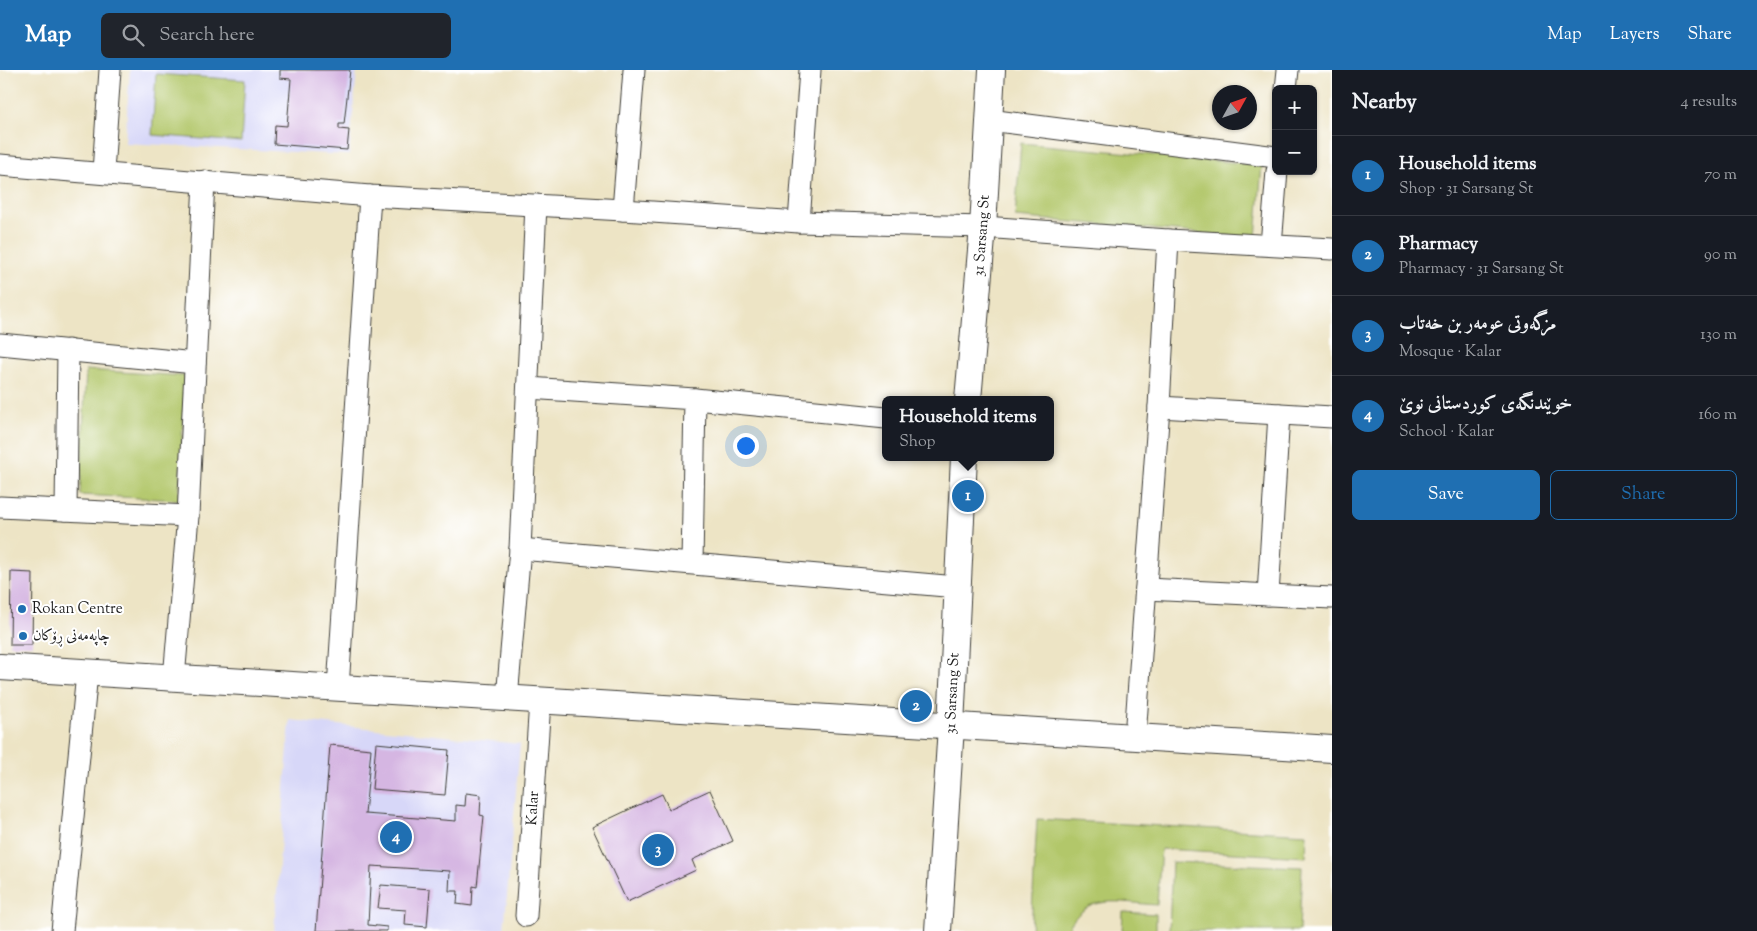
<!DOCTYPE html>
<html lang="en">
<head>
<meta charset="utf-8">
<style>
  :root { --surface:#171b24; --page:#20242c; --text:#f1f3f6; --muted:#9ea1a6; --line:#363941; --accent:#1f6fb2 }
  body { margin:0; font-family:"Sorts Mill Goudy",Amiri,serif; background:var(--page); color:var(--text) }
  .controls { position:absolute; right:15px; top:15px; display:grid; overflow:hidden; border-radius:8px; box-shadow:0 1px 4px #0004 }
  .controls button { width:45px; height:45px; display:grid; place-items:center; padding:0; border:0; border-bottom:1px solid var(--line); background:var(--surface); color:var(--text); font:25px sans-serif }
  .compass { position:absolute; left:1212px; top:15px; width:45px; height:45px; border-radius:50%; background:var(--surface); box-shadow:0 1px 4px #0004; rotate:50deg }
  .you { position:absolute; left:745px; top:375px; width:18px; height:18px; margin:-12px; border:4px solid #fff; border-radius:50%; background:#1a73e8; box-shadow:0 0 0 8px #1a73e833 }
  .badge { display:grid; place-items:center; width:32px; height:32px; border-radius:50%; background:var(--accent); color:#fff; font-size:16px; font-weight:700 }
  .pin { position:absolute; translate:-50% -50%; border:2px solid #fff; box-shadow:0 1px 5px #0006 }
  .popup { position:absolute; left:882px; top:326px; width:172px; height:65px; box-sizing:border-box; display:grid; place-content:center; border-radius:8px; background:var(--surface); filter:drop-shadow(0 1px 4px #0005); font-size:16px; white-space:nowrap; color:var(--muted) }
  .popup b { font-size:19px; color:var(--text) }
  .popup::after { content:''; position:absolute; left:50%; top:100%; margin-left:-10px; border:10px solid transparent; border-top-color:var(--surface) }
  .list { margin:0; padding:0; list-style:none }
  h2 { display:flex; justify-content:space-between; align-items:center; height:65px; margin:0; padding:0 20px; font-size:21px }
  h2 small { font-size:16px; font-weight:400; color:var(--muted) }
  .list li { display:grid; grid-template-columns:32px 1fr auto; gap:15px; align-items:center; box-sizing:border-box; height:80px; padding:0 20px; border-top:1px solid var(--line) }
  .list b { display:block; font-size:19px; white-space:nowrap }
  .list p { margin:0; font-size:16px; white-space:nowrap; color:var(--muted) }
  .list em { font-size:16px; font-style:normal; color:var(--muted) }
  .actions { display:flex; gap:10px; padding:15px 20px }
  .actions a { flex:1; padding:11px 0; border:1px solid var(--accent); border-radius:8px; text-align:center; font-size:18px; color:var(--accent) }
  .actions .main { background:var(--accent); color:#fff }
  .icon { flex:none; width:28px; height:28px; fill:none; stroke:currentColor; stroke-width:2; stroke-linecap:round; stroke-linejoin:round }
  .map { position:relative; flex:none; width:1332px; height:861px; overflow:hidden }
  header { display:flex; align-items:center; gap:30px; box-sizing:border-box; height:70px; padding:0 25px; background:var(--accent); color:#fff }
  header strong { font-size:24px }
  nav { display:flex; gap:28px; margin-inline-start:auto; font-size:18px }
  .search { width:350px; height:45px; background:var(--page); display:flex; align-items:center; gap:12px; box-sizing:border-box; padding:0 18px; border-radius:8px; color:var(--muted); font-size:19px }
  main { display:flex }
  aside { flex:1; background:var(--surface) }
  .map>svg:first-child { display:block }
</style>
</head>
<body>
<header>
<strong>Map</strong>
<div class="search"><svg class="icon" aria-label="search" viewBox="0 0 24 24"><circle cx="10" cy="10" r="6"/><path d="M15 15l6 6"/></svg>Search here</div>
<nav><a>Map</a><a>Layers</a><a>Share</a></nav>
</header>
<main>
<div class="map">
<svg width="1332" height="861" viewBox="0 0 1332 861">
  <rect width="100%" height="100%" fill="#fff"/>
  <filter id="ink" filterUnits="userSpaceOnUse"><feTurbulence type="fractalNoise" baseFrequency=".02" numOctaves="2"/><feDisplacementMap in="SourceGraphic" scale="10" xChannelSelector="R" yChannelSelector="G"/><feConvolveMatrix kernelMatrix="1 2 1 2 8 2 1 2 1" color-interpolation-filters="sRGB"/></filter>
  <filter id="wash" filterUnits="userSpaceOnUse"><feTurbulence type="fractalNoise" baseFrequency=".0096" numOctaves="4" result="noise"/><feDisplacementMap in="SourceGraphic" scale="20" xChannelSelector="R" yChannelSelector="G"/><feGaussianBlur stdDeviation="1.12" result="paint"/><feColorMatrix in="noise" values="0 0 0 0 0 0 0 0 0 0 0 0 0 0 0 0 0 1.4 0 .05"/><feComposite in="paint" operator="in"/></filter>
  <g filter="url(#wash)">
    <rect width="100%" height="100%" fill="#ede4c5"/>
    <path fill="#d7d7f8" d="M 130,0 L 357,0 L 349,85 L 125,73 Z
      M 290,650 L 520,674 L 504,861 L 274,861 Z"/>
    <path fill="#b2c76b" stroke="#677244" d="M 156,4 L 245,10 L 241,72 L 152,65 Z
      M 1021,73 L 1262,95 L 1256,168 L 1015,147 Z
      M 86,300 L 185,306 L 179,430 L 80,425 Z
      M 1037,749 L 1307,764 L 1306,787 L 1161,779 L 1157,835 C 1120,833 1086,821 1067,861 L 1031,861 Z
      M 1172,792 L 1302,797 L 1299,861 L 1169,861 Z
      M 1123,842 L 1156,844 L 1156,861 L 1122,861 Z"/>
    <g id="blocks">
      <path fill="#d5b6e2" d="M 280,0 L 350,0 L 344,54 L 339,54 L 339,59 L 349,60 L 347,80 L 274,74 L 275,55 L 287,56 L 291,9 L 280,8 Z
        M 11,502 L 33,503 L 32,575 L 10,575 Z
        M 376,673 L 449,680 L 445,725 L 372,719 Z
        M 330,675 L 371,679 L 365,744 L 456,751 L 456,735 L 465,736 L 466,723 L 481,725 L 480,745 L 484,746 L 477,817 L 473,816 L 472,836 L 457,834 L 458,821 L 449,821 L 450,801 L 371,796 L 368,855 L 387,857 L 387,861 L 316,861 Z
        M 710,720 L 733,771 L 692,790 L 696,800 L 627,832 L 592,757 L 662,724 L 669,739 Z
        M 381,815 L 430,819 L 427,857 L 405,855 L 406,840 L 378,838 Z"/>
    </g>
  </g>
  <g filter="url(#ink)">
    <use href="#blocks" fill-opacity="0" stroke="#3b3a35" stroke-width="1"/>
    <g fill="none" stroke-linecap="round" stroke-linejoin="round">
      <g stroke="#3b3a35" stroke-width="23">
        <g id="minor">
          <path d="M 1286,19 L 1288,0"/>
          <path d="M 989,50 L 1276,87"/>
          <path d="M 0,95 L 370,126 L 623,140 L 799,152 L 983,157 L 1168,170 L 1332,179"/>
          <path d="M 103,102 L 110,0"/>
          <path d="M 623,140 L 634,0"/>
          <path d="M 799,152 L 810,0"/>
          <path d="M 1271,175 L 1277,101"/>
          <path d="M 0,274 L 195,293"/>
          <path d="M 528,318 L 695,329 L 886,348"/>
          <path d="M 1159,337 L 1332,347"/>
          <path d="M 0,437 L 188,446"/>
          <path d="M 66,440 L 68,280"/>
          <path d="M 520,479 L 957,517"/>
          <path d="M 692,493 L 695,329"/>
          <path d="M 1146,519 L 1332,528"/>
          <path d="M 1268,525 L 1279,344"/>
          <path d="M 174,608 L 188,446 L 204,111"/>
          <path d="M 338,618 L 370,126"/>
          <path d="M 507,628 L 520,479 L 536,135"/>
          <path d="M 1135,667 L 1159,337 L 1168,170"/>
          <path id="s1" d="M 526,846 L 540,631"/>
          <path d="M 62,861 L 87,603"/>
        </g>
      </g>
      <g stroke="#3b3a35" stroke-width="28">
        <g id="tertiary">
          <path id="s2" d="M 968,330 L 983,157 L 992,0"/>
          <path d="M 0,597 L 1332,679"/>
          <path id="s3" d="M 938,861 L 951,656 L 964,387"/>
        </g>
      </g>
      <use href="#minor" stroke="#fff" stroke-width="21"/>
      <use href="#tertiary" stroke="#fff" stroke-width="26"/>
    </g>
  </g>
  <g fill="#1f6fb2" stroke="#fff" stroke-width="2">
    <circle cx="22" cy="539" r="5"/>
    <circle cx="23" cy="566" r="5"/>
  </g>
  <g text-anchor="middle" dominant-baseline="central" stroke-width="4" stroke-linejoin="round" paint-order="stroke">
    <g font-size="15" fill="#1c1c1c" stroke="#fff">
      <text stroke="none"><textPath href="#s2" startOffset="165">31 Sarsang St</textPath></text>
      <text stroke="none"><textPath href="#s3" startOffset="238">31 Sarsang St</textPath></text>
      <text stroke="none"><textPath href="#s1" startOffset="108">Kalar</textPath></text>
    </g>
    <g font-size="15" fill="#1c1c1c" stroke="#fff" text-anchor="start">
      <text x="32" y="539">Rokan Centre</text>
      <text x="33" y="566">چاپەمەنی ڕۆکان</text>
    </g>
  </g>
</svg>
<div class="controls">
<button>+</button>
<button>−</button>
</div>
<svg class="compass" viewBox="-18 -18 36 36"><path d="M0-13l5 13h-10z" fill="#e53935"/><path d="M0 13l5-13h-10z" fill="#9ea1a6"/></svg>
<div class="you"></div>
<div class="pin badge" style="left:968px;top:426px">1</div>
<div class="popup"><b>Household items</b>Shop</div>
<div class="pin badge" style="left:916px;top:636px">2</div>
<div class="pin badge" style="left:658px;top:780px">3</div>
<div class="pin badge" style="left:396px;top:767px">4</div>
</div>
<aside>
<h2>Nearby<small>4 results</small></h2>
<ul class="list">
<li><span class="badge">1</span><div><b>Household items</b><p>Shop · 31 Sarsang St</p></div><em>70 m</em></li>
<li><span class="badge">2</span><div><b>Pharmacy</b><p>Pharmacy · 31 Sarsang St</p></div><em>90 m</em></li>
<li><span class="badge">3</span><div><b>مزگەوتی عومەر بن خەتاب</b><p>Mosque · Kalar</p></div><em>130 m</em></li>
<li><span class="badge">4</span><div><b>خوێندنگەی کوردستانی نوێ</b><p>School · Kalar</p></div><em>160 m</em></li>
</ul>
<div class="actions"><a class="main">Save</a><a>Share</a></div>
</aside>
</main>
</body>
</html>
